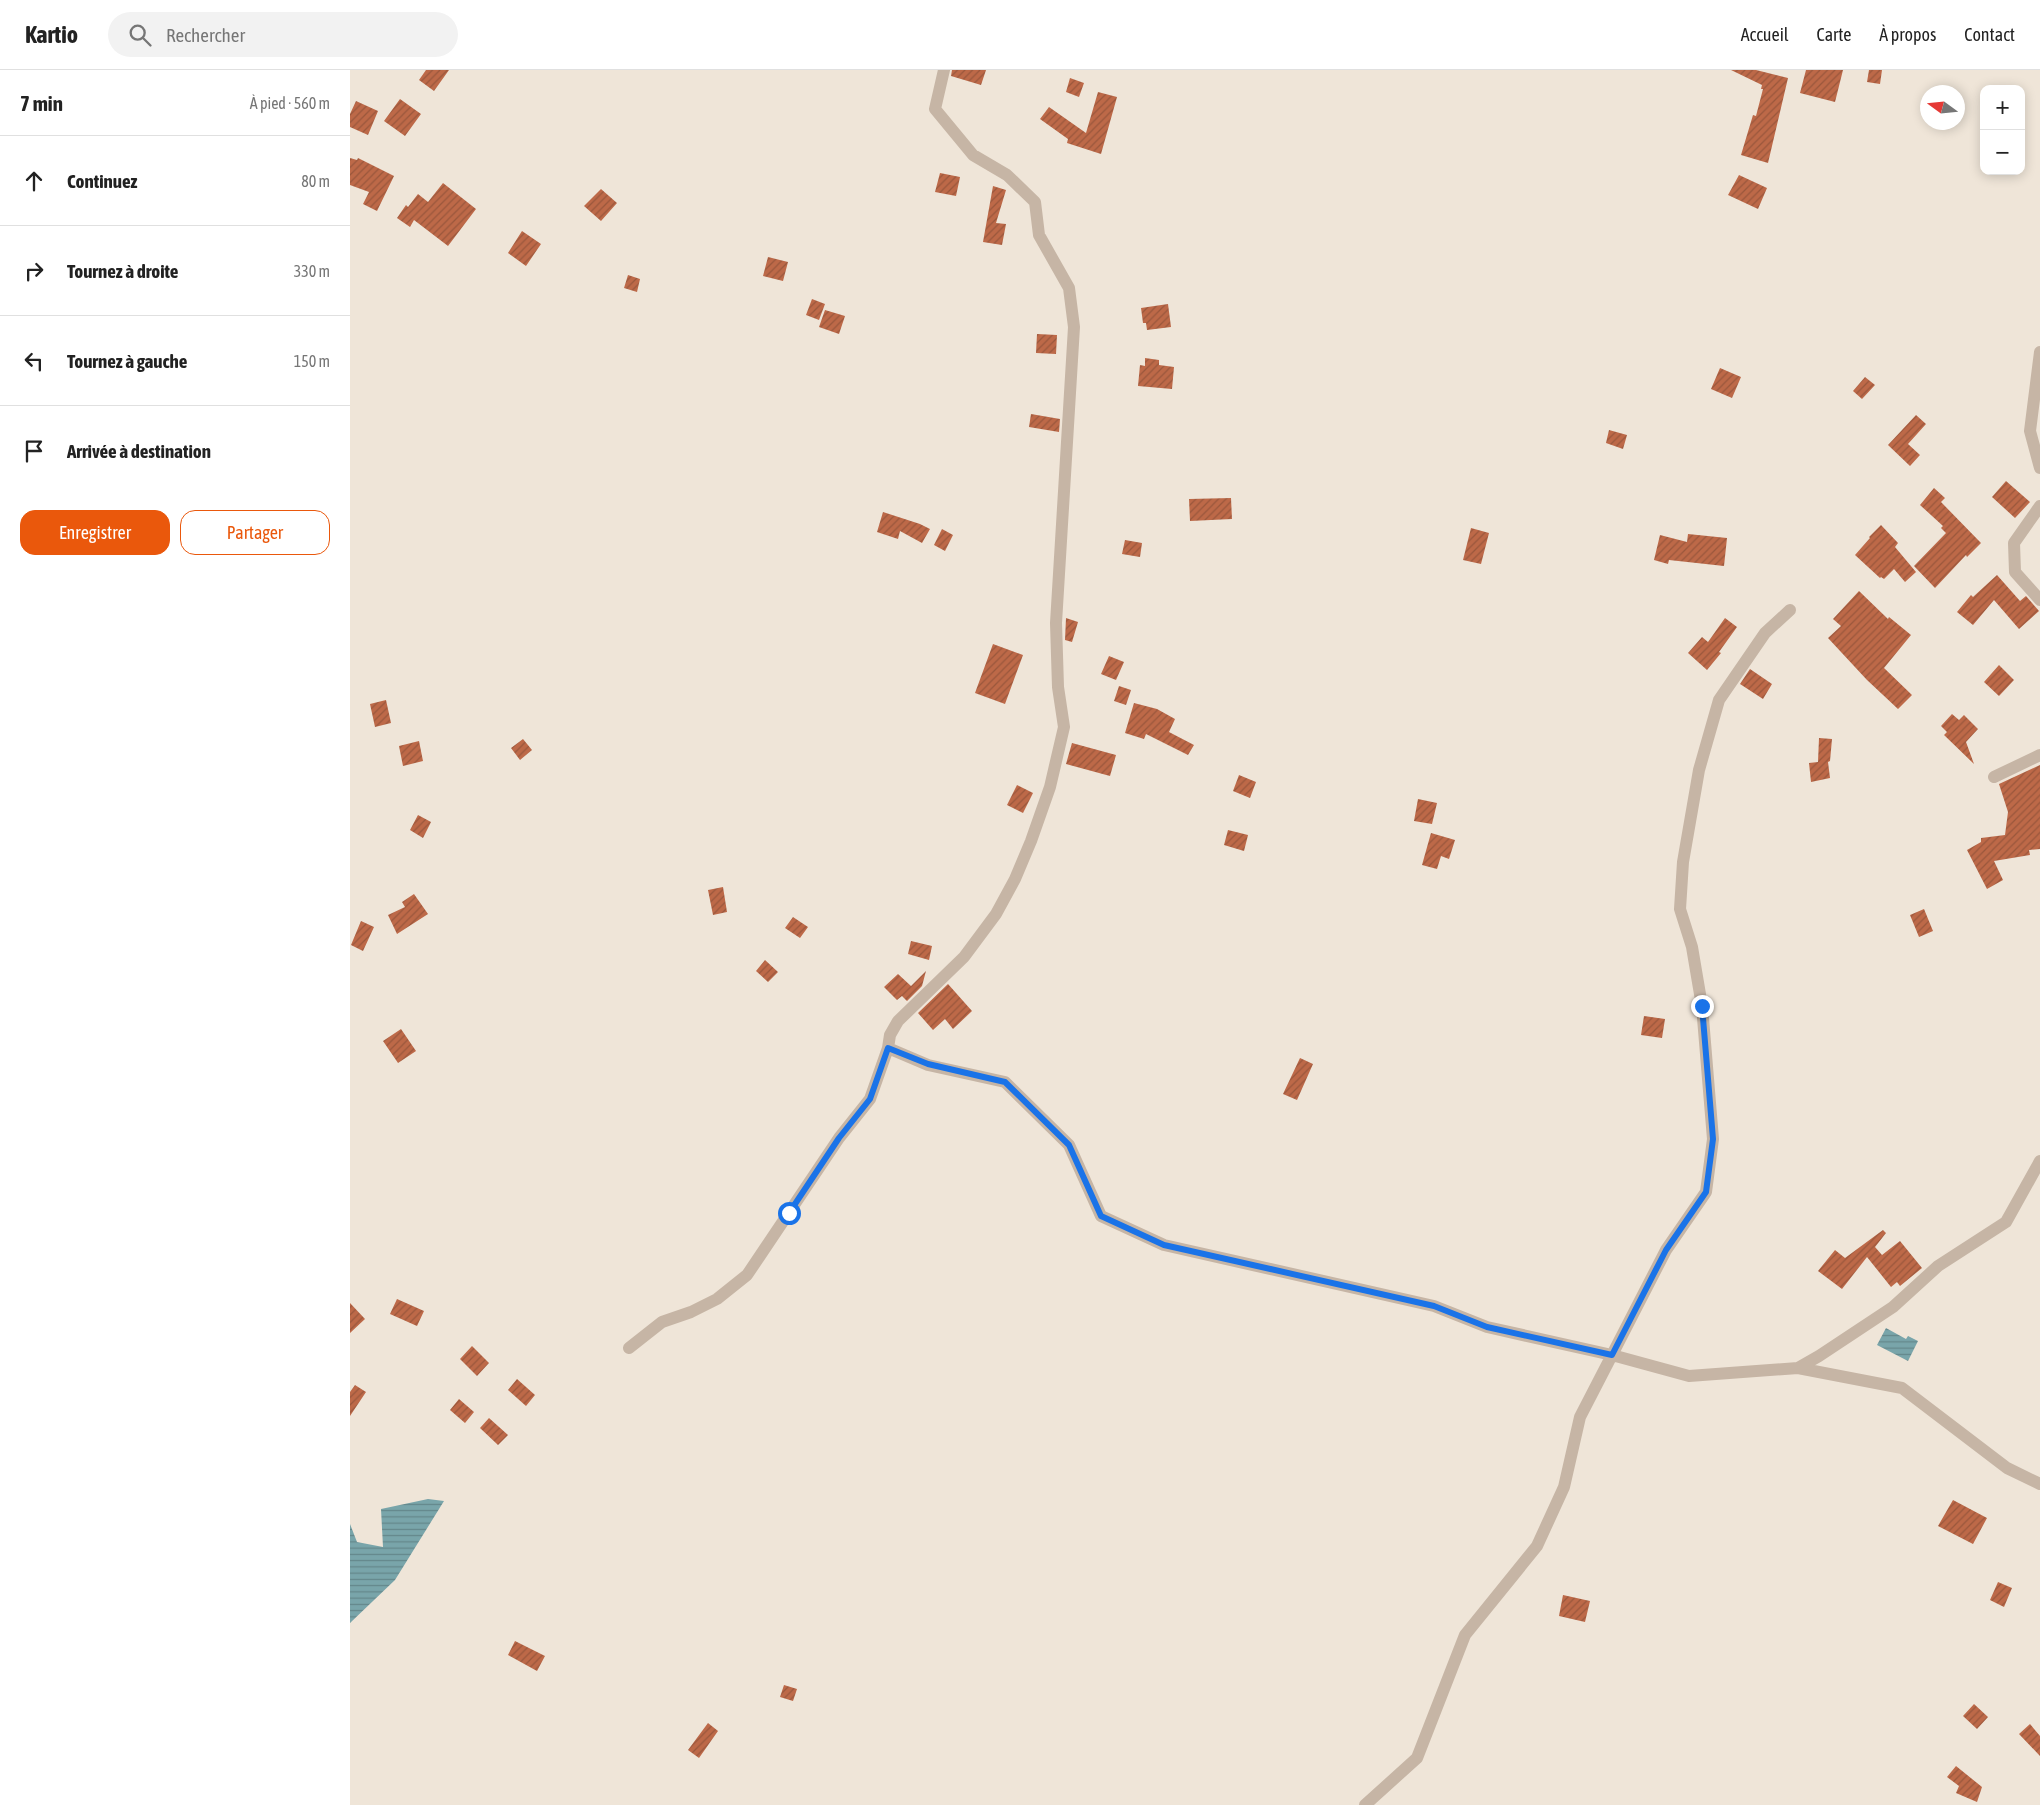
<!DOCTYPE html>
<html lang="fr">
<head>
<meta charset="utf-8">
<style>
  :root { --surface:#fff; --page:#f2f2f2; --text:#222; --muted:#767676; --line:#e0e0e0; --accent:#ea580c }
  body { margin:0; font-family:"Asap Condensed",sans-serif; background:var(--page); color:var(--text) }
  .controls { position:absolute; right:15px; top:15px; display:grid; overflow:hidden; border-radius:10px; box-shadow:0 2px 12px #0003 }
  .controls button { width:45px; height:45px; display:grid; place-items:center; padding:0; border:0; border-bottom:1px solid var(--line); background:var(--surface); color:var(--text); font:25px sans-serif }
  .compass { position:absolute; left:1570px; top:15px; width:45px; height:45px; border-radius:50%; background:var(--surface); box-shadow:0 2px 12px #0003; rotate:285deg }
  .stop { position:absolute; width:15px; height:15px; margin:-11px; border:4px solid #1a73e8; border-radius:50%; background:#fff }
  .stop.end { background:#1a73e8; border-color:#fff; box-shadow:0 1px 5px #0008 }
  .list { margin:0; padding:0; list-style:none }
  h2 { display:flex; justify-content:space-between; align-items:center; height:65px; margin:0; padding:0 20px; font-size:21px }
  h2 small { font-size:16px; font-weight:400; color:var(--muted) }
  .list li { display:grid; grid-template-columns:32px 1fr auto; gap:15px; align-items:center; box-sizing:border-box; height:90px; padding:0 20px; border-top:1px solid var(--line) }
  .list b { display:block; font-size:19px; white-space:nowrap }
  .list em { font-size:16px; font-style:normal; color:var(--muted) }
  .actions { display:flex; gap:10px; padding:15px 20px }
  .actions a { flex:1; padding:11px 0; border:1px solid var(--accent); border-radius:15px; text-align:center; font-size:18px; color:var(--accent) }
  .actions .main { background:var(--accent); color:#fff }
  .icon { flex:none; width:28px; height:28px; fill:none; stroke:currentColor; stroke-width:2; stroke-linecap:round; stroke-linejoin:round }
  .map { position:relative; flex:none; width:1690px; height:1735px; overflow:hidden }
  header { display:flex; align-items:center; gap:30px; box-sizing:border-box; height:70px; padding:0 25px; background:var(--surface); border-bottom:1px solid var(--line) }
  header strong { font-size:24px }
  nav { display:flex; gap:28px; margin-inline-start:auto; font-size:18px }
  .search { width:350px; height:45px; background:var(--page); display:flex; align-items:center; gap:12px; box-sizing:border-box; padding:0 18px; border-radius:28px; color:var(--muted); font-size:19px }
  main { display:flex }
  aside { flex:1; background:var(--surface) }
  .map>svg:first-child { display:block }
</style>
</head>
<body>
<header>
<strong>Kartio</strong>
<div class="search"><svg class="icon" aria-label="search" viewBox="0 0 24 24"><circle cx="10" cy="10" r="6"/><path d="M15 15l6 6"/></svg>Rechercher</div>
<nav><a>Accueil</a><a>Carte</a><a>À propos</a><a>Contact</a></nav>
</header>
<main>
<aside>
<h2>7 min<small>À pied · 560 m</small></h2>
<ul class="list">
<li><svg class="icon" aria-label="ahead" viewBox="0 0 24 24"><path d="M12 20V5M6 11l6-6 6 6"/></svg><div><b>Continuez</b></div><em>80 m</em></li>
<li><svg class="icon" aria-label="right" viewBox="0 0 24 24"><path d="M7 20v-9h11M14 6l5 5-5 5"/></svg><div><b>Tournez à droite</b></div><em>330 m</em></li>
<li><svg class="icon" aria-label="left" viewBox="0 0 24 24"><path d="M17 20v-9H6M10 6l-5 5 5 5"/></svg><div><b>Tournez à gauche</b></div><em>150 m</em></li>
<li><svg class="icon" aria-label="arrive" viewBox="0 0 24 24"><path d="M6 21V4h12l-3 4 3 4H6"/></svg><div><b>Arrivée à destination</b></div></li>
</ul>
<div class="actions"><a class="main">Enregistrer</a><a>Partager</a></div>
</aside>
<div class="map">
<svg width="1690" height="1735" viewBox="0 0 1690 1735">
  <defs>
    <pattern id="water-rules" width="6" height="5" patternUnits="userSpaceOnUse" patternTransform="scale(1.25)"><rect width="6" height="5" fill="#79a5aa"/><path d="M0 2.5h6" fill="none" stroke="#64878a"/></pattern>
    <pattern id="building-hatch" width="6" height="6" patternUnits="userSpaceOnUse" patternTransform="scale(1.25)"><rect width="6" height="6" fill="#bd6948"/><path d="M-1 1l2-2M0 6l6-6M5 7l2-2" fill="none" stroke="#9a573c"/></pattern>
  </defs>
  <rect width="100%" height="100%" fill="#efe5d8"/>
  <path fill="url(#water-rules)" d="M 1536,1258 L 1556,1269 L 1558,1266 L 1568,1271 L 1558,1291 L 1527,1275 Z
    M 78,1429 L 94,1431 L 45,1510 L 0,1553 L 0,1454 L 7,1472 L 33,1477 L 31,1439 Z"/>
  <path fill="url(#building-hatch)" d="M 76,0 L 99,0 L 84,21 L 69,10 Z
    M 602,0 L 636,0 L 631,15 L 601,6 Z
    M 1381,0 L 1406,0 L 1438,8 L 1418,93 L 1391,85 L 1403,45 L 1406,46 L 1413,19 L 1411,19 L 1412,15 Z
    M 1456,0 L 1493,0 L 1485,32 L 1450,23 Z
    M 1519,0 L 1532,0 L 1530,14 L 1517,12 Z
    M 720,8 L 734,13 L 729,27 L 716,22 Z
    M 748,22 L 767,27 L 751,84 L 717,73 L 718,69 L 690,49 L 699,37 L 736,63 Z
    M 50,29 L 71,44 L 55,66 L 34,51 Z
    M 6,31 L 28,41 L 18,65 L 0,57 L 0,44 Z
    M 0,88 L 7,90 L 8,88 L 44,106 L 27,141 L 13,134 L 19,122 L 0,115 Z
    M 590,103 L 610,107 L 606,126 L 585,122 Z
    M 1389,105 L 1417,118 L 1408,139 L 1378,125 Z
    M 93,113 L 126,139 L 98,176 L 64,150 L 60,157 L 47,148 L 56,135 L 58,137 L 68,124 L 78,132 Z
    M 643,116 L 656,120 L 646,153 L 656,154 L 652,175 L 633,172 Z
    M 251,119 L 267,133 L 251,151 L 234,136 Z
    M 172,161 L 191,174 L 176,196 L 158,183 Z
    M 418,187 L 438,192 L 433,211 L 413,206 Z
    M 278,205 L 290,209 L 287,222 L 274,218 Z
    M 462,229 L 475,234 L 469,250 L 456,245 Z
    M 818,234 L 821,257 L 797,260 L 796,253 L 793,253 L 791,238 Z
    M 475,240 L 495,246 L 489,264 L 469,257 Z
    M 687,264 L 707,265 L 706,284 L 686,283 Z
    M 795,288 L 809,290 L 809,295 L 824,297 L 822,319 L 788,316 L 790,295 L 795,296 Z
    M 1370,298 L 1391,307 L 1382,328 L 1361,319 Z
    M 1515,307 L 1525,315 L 1512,329 L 1503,321 Z
    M 681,344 L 710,349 L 709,362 L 679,357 Z
    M 1566,345 L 1576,354 L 1558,374 L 1570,385 L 1560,396 L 1538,375 Z
    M 1259,360 L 1277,365 L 1273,379 L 1256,373 Z
    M 1656,411 L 1680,432 L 1665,448 L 1642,427 Z
    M 1584,418 L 1595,428 L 1591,432 L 1631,473 L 1617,487 L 1616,485 L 1585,518 L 1564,496 L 1596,463 L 1591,458 L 1593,456 L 1570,435 Z
    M 881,428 L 882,449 L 840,451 L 839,429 Z
    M 533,442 L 570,454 L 580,459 L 572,473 L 550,461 L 548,469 L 527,462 Z
    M 1531,455 L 1548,473 L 1545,477 L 1566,502 L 1555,512 L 1544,499 L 1534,509 L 1531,507 L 1530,508 L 1505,485 L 1520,468 L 1519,467 Z
    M 1121,458 L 1139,463 L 1131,494 L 1113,490 Z
    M 592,459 L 603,465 L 595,481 L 584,475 Z
    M 1338,464 L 1377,468 L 1374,496 L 1319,490 L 1318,494 L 1304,490 L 1310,465 L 1337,472 Z
    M 775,470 L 792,473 L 790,487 L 772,484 Z
    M 1647,505 L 1670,531 L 1676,526 L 1689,541 L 1669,559 L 1644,530 L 1623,555 L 1607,542 L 1621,525 L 1623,527 Z
    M 1509,521 L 1538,549 L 1539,547 L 1561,565 L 1534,598 L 1562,625 L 1548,639 L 1517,610 L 1478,568 L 1491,556 L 1483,549 Z
    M 716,548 L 728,552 L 722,572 L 715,570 Z
    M 1375,548 L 1387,557 L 1369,582 L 1371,583 L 1357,600 L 1338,583 L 1352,567 L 1358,572 Z
    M 643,574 L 673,585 L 655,634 L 625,623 Z
    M 759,586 L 774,592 L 766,610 L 751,604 Z
    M 1649,595 L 1664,610 L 1649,626 L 1634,612 Z
    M 1400,599 L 1422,614 L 1413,629 L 1390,614 Z
    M 769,616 L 781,620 L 776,635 L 764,631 Z
    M 36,630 L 41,653 L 25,657 L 20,634 Z
    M 784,633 L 807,639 L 825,649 L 819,662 L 844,675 L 838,685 L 796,664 L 794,669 L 775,663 Z
    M 1602,644 L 1609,650 L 1614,645 L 1628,659 L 1616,672 L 1624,694 L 1594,665 L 1597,662 L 1591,656 Z
    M 1469,668 L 1482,669 L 1480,691 L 1478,692 L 1480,708 L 1461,712 L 1459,693 L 1468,692 Z
    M 173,669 L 182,680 L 170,690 L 161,678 Z
    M 69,671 L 73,691 L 53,696 L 49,676 Z
    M 722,673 L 766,685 L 760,706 L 716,694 Z
    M 1690,695 L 1690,779 L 1679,780 L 1680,785 L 1644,791 L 1653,810 L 1637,819 L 1617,780 L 1631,772 L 1631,768 L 1655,765 L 1658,742 L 1649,714 Z
    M 889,705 L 906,712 L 900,728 L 883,721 Z
    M 667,715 L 683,723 L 673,743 L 657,735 Z
    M 1068,729 L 1087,733 L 1082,754 L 1064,751 Z
    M 68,745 L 81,752 L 73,768 L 60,760 Z
    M 878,760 L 898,765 L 894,781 L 874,775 Z
    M 1081,763 L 1105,770 L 1099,789 L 1091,786 L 1087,799 L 1072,795 Z
    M 373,817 L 377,842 L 363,845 L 358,820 Z
    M 64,824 L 78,844 L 47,864 L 38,845 L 55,837 L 52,832 Z
    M 1574,839 L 1583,861 L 1569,867 L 1560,845 Z
    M 443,847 L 458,857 L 450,868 L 435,858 Z
    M 11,851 L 24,857 L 13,881 L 1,875 Z
    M 561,871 L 582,876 L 579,890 L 558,884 Z
    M 415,890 L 428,902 L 418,912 L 406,901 Z
    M 576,901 L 572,916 L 557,931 L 552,926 L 547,930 L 534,917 L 548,904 L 561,916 Z
    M 598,914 L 622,941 L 603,959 L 595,949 L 583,960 L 568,943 Z
    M 1294,946 L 1315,949 L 1312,968 L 1291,965 Z
    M 51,959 L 66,981 L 48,993 L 33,971 Z
    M 950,988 L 963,994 L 947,1030 L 933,1024 Z
    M 1533,1160 L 1536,1163 L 1525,1177 L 1532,1185 L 1550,1171 L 1572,1198 L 1550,1216 L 1547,1212 L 1541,1217 L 1517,1187 L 1492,1219 L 1468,1201 L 1485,1180 L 1495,1188 Z
    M 47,1229 L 74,1241 L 67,1256 L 40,1244 Z
    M 0,1233 L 15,1249 L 0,1263 Z
    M 122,1276 L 139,1293 L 127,1306 L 110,1289 Z
    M 167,1309 L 185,1325 L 176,1336 L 158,1320 Z
    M 5,1315 L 16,1322 L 0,1346 L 0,1322 Z
    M 109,1329 L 124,1342 L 115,1353 L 100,1340 Z
    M 139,1348 L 158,1365 L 148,1375 L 130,1358 Z
    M 1603,1430 L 1637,1448 L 1623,1474 L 1588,1456 Z
    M 1648,1512 L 1662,1518 L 1654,1537 L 1640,1530 Z
    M 1213,1525 L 1240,1531 L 1235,1552 L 1209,1546 Z
    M 165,1571 L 195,1586 L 187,1601 L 158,1585 Z
    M 434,1615 L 447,1619 L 443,1631 L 430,1627 Z
    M 1624,1634 L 1638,1647 L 1627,1659 L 1613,1646 Z
    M 358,1653 L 368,1661 L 349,1688 L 338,1680 Z
    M 1680,1654 L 1690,1666 L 1690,1686 L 1669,1664 Z
    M 1606,1696 L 1632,1717 L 1627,1732 L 1606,1723 L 1609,1716 L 1597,1707 Z"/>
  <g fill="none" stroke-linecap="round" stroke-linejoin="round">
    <path stroke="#c6b5a5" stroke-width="12" d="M 1690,282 L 1680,361 L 1690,398
      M 1690,436 L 1664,473 L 1665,502 L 1690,530
      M 1644,707 L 1690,685
      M 538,978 L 578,995 L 655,1012 L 719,1075 L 751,1146 L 814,1175 L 1084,1236 L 1137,1257 L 1262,1285 L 1316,1180 L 1356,1122 L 1363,1069 L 1352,936 L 1342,877 L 1330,839 L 1333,792 L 1349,700 L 1369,630 L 1415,563 L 1440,540
      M 279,1278 L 312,1252 L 341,1242 L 367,1229 L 397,1205 L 489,1068 L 520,1029 L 538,978 L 540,965 L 548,951 L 614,887 L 646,844 L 665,809 L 681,771 L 700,717 L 714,657 L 708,617 L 706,553 L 724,257 L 719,218 L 689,165 L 685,132 L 657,105 L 623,85 L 585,39 L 594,0
      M 1448,1298 L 1469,1286 L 1543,1237 L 1588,1196 L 1656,1152 L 1690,1091
      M 1015,1735 L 1067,1688 L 1115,1565 L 1187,1476 L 1214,1417 L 1230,1347 L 1262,1285 L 1339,1306 L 1448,1298 L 1552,1318 L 1657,1398 L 1690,1414"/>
  </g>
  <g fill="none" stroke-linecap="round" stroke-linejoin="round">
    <path stroke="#1a73e8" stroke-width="6" d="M 439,1143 L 489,1068 L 520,1029 L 538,978 L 578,994 L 655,1012 L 719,1075 L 751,1146 L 814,1175 L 1084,1236 L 1137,1257 L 1262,1285 L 1316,1180 L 1356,1122 L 1363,1069 L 1352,936"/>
  </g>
</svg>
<div class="controls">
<button>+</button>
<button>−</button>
</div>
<svg class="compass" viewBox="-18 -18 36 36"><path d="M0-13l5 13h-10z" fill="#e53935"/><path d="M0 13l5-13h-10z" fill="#767676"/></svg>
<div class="stop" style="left:439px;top:1143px"></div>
<div class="stop end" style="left:1352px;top:936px"></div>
</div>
</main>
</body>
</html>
